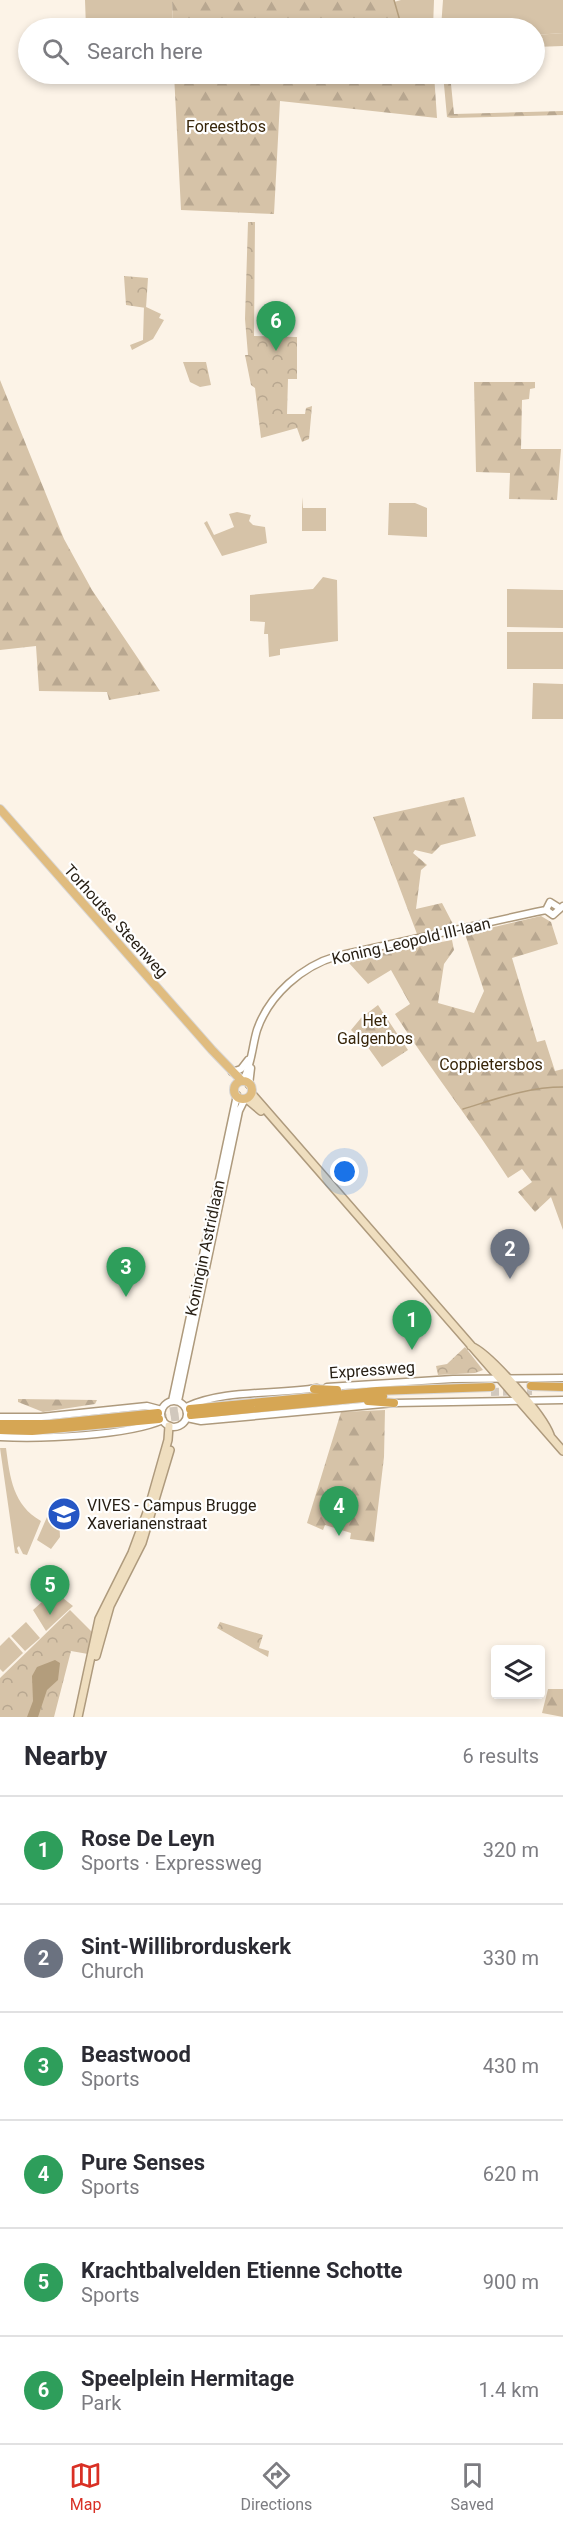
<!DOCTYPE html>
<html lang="en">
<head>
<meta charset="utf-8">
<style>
  :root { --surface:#fff; --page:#f2f2f3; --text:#2b2b33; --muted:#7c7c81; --line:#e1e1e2; --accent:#d93025 }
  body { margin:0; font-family:Roboto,sans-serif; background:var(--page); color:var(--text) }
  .controls { position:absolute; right:18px; bottom:18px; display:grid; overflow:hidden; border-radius:6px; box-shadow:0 3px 9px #0003 }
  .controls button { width:54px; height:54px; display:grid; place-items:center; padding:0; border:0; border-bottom:2px solid var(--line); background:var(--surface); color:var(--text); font:30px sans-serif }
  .you { position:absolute; left:345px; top:1172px; width:21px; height:21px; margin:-15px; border:4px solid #fff; border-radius:50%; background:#1a73e8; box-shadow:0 0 0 9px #1a73e833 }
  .badge { display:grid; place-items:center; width:39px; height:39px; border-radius:50%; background:var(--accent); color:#fff; font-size:20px; font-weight:700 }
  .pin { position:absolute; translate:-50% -50px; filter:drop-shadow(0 2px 3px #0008) }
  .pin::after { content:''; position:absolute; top:32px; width:21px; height:18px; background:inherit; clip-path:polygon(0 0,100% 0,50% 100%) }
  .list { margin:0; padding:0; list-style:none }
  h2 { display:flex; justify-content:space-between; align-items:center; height:78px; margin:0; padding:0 24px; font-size:26px }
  h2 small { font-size:20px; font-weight:400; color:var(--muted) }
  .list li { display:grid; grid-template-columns:39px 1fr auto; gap:18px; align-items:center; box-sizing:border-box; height:108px; padding:0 24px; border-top:2px solid var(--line) }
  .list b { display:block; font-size:22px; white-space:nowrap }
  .list p { margin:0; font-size:20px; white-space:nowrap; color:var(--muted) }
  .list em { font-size:20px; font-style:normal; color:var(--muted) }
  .icon { flex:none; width:33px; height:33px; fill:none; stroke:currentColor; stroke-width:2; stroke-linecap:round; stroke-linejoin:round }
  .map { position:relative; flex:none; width:563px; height:1717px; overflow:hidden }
  .search { position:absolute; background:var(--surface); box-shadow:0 3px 9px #0003; left:18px; right:18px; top:18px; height:66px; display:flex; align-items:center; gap:15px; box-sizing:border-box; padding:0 21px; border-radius:33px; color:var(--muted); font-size:22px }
  .sheet { height:726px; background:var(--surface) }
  nav { display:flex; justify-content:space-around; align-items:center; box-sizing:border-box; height:84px; border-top:2px solid var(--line); background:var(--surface); font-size:16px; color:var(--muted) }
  nav a { display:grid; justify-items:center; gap:3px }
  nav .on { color:var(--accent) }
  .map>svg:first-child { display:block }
</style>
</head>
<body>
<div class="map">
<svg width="563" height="1717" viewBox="0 0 563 1717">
  <defs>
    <pattern id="forest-firs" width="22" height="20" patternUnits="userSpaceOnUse" patternTransform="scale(1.5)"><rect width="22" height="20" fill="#d6c3a8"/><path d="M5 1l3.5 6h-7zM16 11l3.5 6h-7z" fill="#b8a790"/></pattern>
    <pattern id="park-crowns" width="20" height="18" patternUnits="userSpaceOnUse" patternTransform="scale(1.5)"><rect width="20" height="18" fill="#d6c3a8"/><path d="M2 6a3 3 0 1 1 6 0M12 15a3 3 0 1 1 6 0" fill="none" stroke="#b8a790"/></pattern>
  </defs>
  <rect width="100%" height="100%" fill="#fcf3e7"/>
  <path fill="#d6c3a8" d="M 85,0 L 172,0 L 173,28 L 86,28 Z
    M 401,0 L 434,0 L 433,28 L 402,28 L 394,2 Z
    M 443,0 L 563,0 L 563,33 L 535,35 L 534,28 L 441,28 Z
    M 144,306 L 161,314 L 159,318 L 164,320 L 153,339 L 132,350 L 130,345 L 143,340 Z
    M 302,497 L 303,508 L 326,508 L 326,531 L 302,531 Z
    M 389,503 L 415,503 L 427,508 L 427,537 L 388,535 Z
    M 237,512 L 251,515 L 249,521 L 253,525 L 265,527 L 267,543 L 222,556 L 204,523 L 207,521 L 214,535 L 234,527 L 229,514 Z
    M 323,577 L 337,580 L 338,641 L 280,649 L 280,655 L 269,657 L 268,634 L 264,634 L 265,622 L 250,621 L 250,595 L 313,589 Z
    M 507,589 L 563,590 L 563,628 L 507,627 Z
    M 507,632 L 563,632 L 563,669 L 507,669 Z
    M 533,683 L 563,684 L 563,719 L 532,719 Z
    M 0,1448 L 6,1448 C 10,1478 13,1505 41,1521 L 27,1555 L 23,1554 L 19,1546 L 17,1548 L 19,1554 L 15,1553 Z
    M 59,1516 L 60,1537 L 51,1549 L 37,1540 L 47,1517 Z
    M 54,1591 L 73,1606 L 46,1631 L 33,1610 Z
    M 26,1622 L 40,1638 L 25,1651 L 11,1636 Z
    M 9,1637 L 23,1653 L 3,1672 L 0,1669 L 0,1646 Z"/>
  <path fill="url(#forest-firs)" d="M 172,0 L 394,0 L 402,28 L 173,28 Z
    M 563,33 L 563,46 L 535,47 L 535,35 Z
    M 174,74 L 434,74 L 437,118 L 280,101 L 274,214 L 181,210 Z
    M 443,74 L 450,74 L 454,114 L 563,111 L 563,115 L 451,118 L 447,117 Z
    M 0,380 L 64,539 L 92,590 L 160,691 L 109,700 L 107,692 L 39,691 L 36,646 L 0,650 Z
    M 474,382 L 535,382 L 535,388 L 530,389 L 529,399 L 522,400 L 521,449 L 561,449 L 557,500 L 509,499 L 510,473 L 476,472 Z
    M 464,797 L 476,836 L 441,845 L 432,854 L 415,850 L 413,853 L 427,865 L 421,870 L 416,909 L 442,903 L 454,926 L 417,934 L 373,817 Z
    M 541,916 L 551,922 L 558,944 L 512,958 L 537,1042 L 545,1040 L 555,1071 L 563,1069 L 563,1230 L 551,1197 L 535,1212 L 518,1192 L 532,1182 L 522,1169 L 508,1178 C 472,1122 431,1070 395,1014 L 410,1004 L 391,970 L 368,984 L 349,963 L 351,959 L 452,940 L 454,950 L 444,964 L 438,1003 L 474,1013 L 484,991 L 465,934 Z
    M 378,1005 L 408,1050 L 382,1067 L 367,1046 L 351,1030 L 361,1018 Z
    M 18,1399 L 97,1400 L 95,1404 L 43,1412 L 18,1402 Z
    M 385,1410 L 384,1457 L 374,1542 L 350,1539 L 351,1533 L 325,1525 L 323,1530 L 307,1523 L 341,1412 Z
    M 548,1689 L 563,1689 L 563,1717 L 542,1713 Z"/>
  <path fill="url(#park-crowns)" d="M 248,222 L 255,222 L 254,336 L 297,337 L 297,379 L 288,379 L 287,414 L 305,414 L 306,408 L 312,406 L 309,439 L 302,442 L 297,428 L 261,438 L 255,388 L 251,385 L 245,355 L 248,355 L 245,319 Z
    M 124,276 L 148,278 L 146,308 L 126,305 Z
    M 183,362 L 206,362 L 211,385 L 200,387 L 190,382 Z
    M 465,1347 L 483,1370 L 475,1373 L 438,1375 L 436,1366 L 447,1364 Z
    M 70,1610 L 92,1632 L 88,1654 L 71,1651 L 54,1717 L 0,1717 L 0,1678 Z
    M 220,1622 L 263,1635 L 259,1648 L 269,1651 L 268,1657 L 217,1628 Z"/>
  <path fill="#b39d7c" d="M 55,1660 L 60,1663 L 58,1680 L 47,1690 L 38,1717 L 27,1717 L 33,1701 L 32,1676 L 37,1667 Z"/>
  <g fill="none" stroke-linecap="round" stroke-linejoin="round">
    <path stroke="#b39d7c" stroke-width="1.5" d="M 394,0 L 402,28
      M 463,1109 C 496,1099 528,1087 563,1087"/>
    <path stroke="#d1c8bd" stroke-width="8" stroke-dasharray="8 4" stroke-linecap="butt" d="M 491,1392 L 532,1391
      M 158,1413 L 190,1409
      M 159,1419 L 191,1415"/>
    <g stroke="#ae9a7d" stroke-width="9">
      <path id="tertiary" d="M 546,910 L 553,915 L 563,906
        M 232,1072 L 241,1069 L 248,1060
        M 243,1080 C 252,1065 252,1046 257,1030 C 269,995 302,966 337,956 L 536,912 L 546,910 L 550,902 L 558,907
        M 249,1085 L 251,1068
        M 327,1387 L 453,1379 L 563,1378
        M161 1414a13 13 0 1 1 26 0a13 13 0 1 1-26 0Z
        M 172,1401 L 237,1095
        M 178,1401 L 239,1111 L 244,1101
        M 186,1407 C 225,1389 275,1395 317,1388
        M 0,1417 L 41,1417 L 147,1406 L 162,1410
        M 187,1418 L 201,1421 L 394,1403 L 563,1400
        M 0,1437 C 41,1439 127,1436 163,1420"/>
    </g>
    <g stroke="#ae9a7d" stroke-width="10">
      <path id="secondary" d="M 252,1094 L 563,1451
        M 248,1100 L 261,1111
        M 471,1346 C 490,1354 543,1415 550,1435
        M 96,1656 L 110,1606 L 142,1543 L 170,1450
        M 78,1717 L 99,1619 L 132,1553 L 149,1507 L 168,1440 L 169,1426"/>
    </g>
    <g stroke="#d8d6d5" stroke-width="10">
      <path id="primary" d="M 0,809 L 212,1050 L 241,1080
        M234 1090a9 9 0 1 1 18 0a9 9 0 1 1-18 0Z"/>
    </g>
    <g stroke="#d8d6d5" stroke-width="10">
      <path id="trunk" d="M 531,1386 L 563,1387
        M 314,1389 L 337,1390
        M 368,1401 L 394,1403
        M 190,1409 L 377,1391 L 491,1387
        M 191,1415 L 383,1396
        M 0,1424 L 50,1424 L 158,1413
        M 0,1430 L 32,1431 L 159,1419"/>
    </g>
    <use href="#tertiary" stroke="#fff" stroke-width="6"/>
    <use href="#secondary" stroke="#efdebf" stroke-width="7"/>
    <use href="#primary" stroke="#e0bc7f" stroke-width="8"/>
    <use href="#trunk" stroke="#d6a654" stroke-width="8"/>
  </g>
  <defs>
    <g id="university-disc" transform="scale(1.725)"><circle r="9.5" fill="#2556c4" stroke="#fff"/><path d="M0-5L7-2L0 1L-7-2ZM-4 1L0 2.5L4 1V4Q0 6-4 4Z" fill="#fff"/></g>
  </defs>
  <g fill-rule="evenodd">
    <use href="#university-disc" x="64" y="1514"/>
  </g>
  <g text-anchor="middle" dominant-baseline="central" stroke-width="4.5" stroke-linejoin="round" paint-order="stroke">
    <g font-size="16" fill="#38260a" stroke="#fff">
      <text x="226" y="126">Foreestbos</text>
      <text x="375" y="1020">Het<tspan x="375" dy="18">Galgenbos</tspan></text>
      <text x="491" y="1064">Coppietersbos</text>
    </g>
    <g font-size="16" fill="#261e13" stroke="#fff">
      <text transform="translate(116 921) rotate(48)">Torhoutse Steenweg</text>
      <text transform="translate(411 941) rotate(-13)">Koning Leopold III-laan</text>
      <text transform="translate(205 1248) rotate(-78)">Koningin Astridlaan</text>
      <text transform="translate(372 1370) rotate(-4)">Expressweg</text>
    </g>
    <g font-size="16" fill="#261e13" stroke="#fff" text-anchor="start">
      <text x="87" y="1505">VIVES - Campus Brugge<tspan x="87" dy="18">Xaverianenstraat</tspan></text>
    </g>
  </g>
</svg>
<div class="controls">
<button><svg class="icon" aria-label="layers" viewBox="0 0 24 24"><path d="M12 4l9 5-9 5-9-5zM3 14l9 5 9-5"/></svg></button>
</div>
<div class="you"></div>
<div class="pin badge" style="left:412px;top:1350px;background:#2e9e5b">1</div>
<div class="pin badge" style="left:510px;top:1279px;background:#6b7280">2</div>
<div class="pin badge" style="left:126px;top:1297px;background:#2e9e5b">3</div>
<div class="pin badge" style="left:339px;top:1536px;background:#2e9e5b">4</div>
<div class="pin badge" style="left:50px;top:1615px;background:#2e9e5b">5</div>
<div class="pin badge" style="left:276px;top:351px;background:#2e9e5b">6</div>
<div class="search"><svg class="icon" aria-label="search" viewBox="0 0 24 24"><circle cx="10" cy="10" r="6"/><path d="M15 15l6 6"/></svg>Search here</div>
</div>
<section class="sheet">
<h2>Nearby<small>6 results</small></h2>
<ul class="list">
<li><span class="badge" style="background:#2e9e5b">1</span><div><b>Rose De Leyn</b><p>Sports · Expressweg</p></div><em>320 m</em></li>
<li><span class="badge" style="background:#6b7280">2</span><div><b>Sint-Willibrorduskerk</b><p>Church</p></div><em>330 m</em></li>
<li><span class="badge" style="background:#2e9e5b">3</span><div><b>Beastwood</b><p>Sports</p></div><em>430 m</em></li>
<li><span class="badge" style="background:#2e9e5b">4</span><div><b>Pure Senses</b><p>Sports</p></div><em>620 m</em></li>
<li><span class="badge" style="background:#2e9e5b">5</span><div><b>Krachtbalvelden Etienne Schotte</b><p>Sports</p></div><em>900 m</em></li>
<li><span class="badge" style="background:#2e9e5b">6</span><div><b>Speelplein Hermitage</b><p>Park</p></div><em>1.4 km</em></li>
</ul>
</section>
<nav>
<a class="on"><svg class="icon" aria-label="map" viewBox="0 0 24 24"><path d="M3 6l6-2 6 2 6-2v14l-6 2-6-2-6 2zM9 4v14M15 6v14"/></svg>Map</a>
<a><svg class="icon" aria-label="directions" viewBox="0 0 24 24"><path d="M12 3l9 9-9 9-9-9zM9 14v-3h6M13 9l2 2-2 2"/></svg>Directions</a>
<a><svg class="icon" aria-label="saved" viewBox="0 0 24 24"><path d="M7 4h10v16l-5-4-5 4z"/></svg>Saved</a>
</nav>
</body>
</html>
